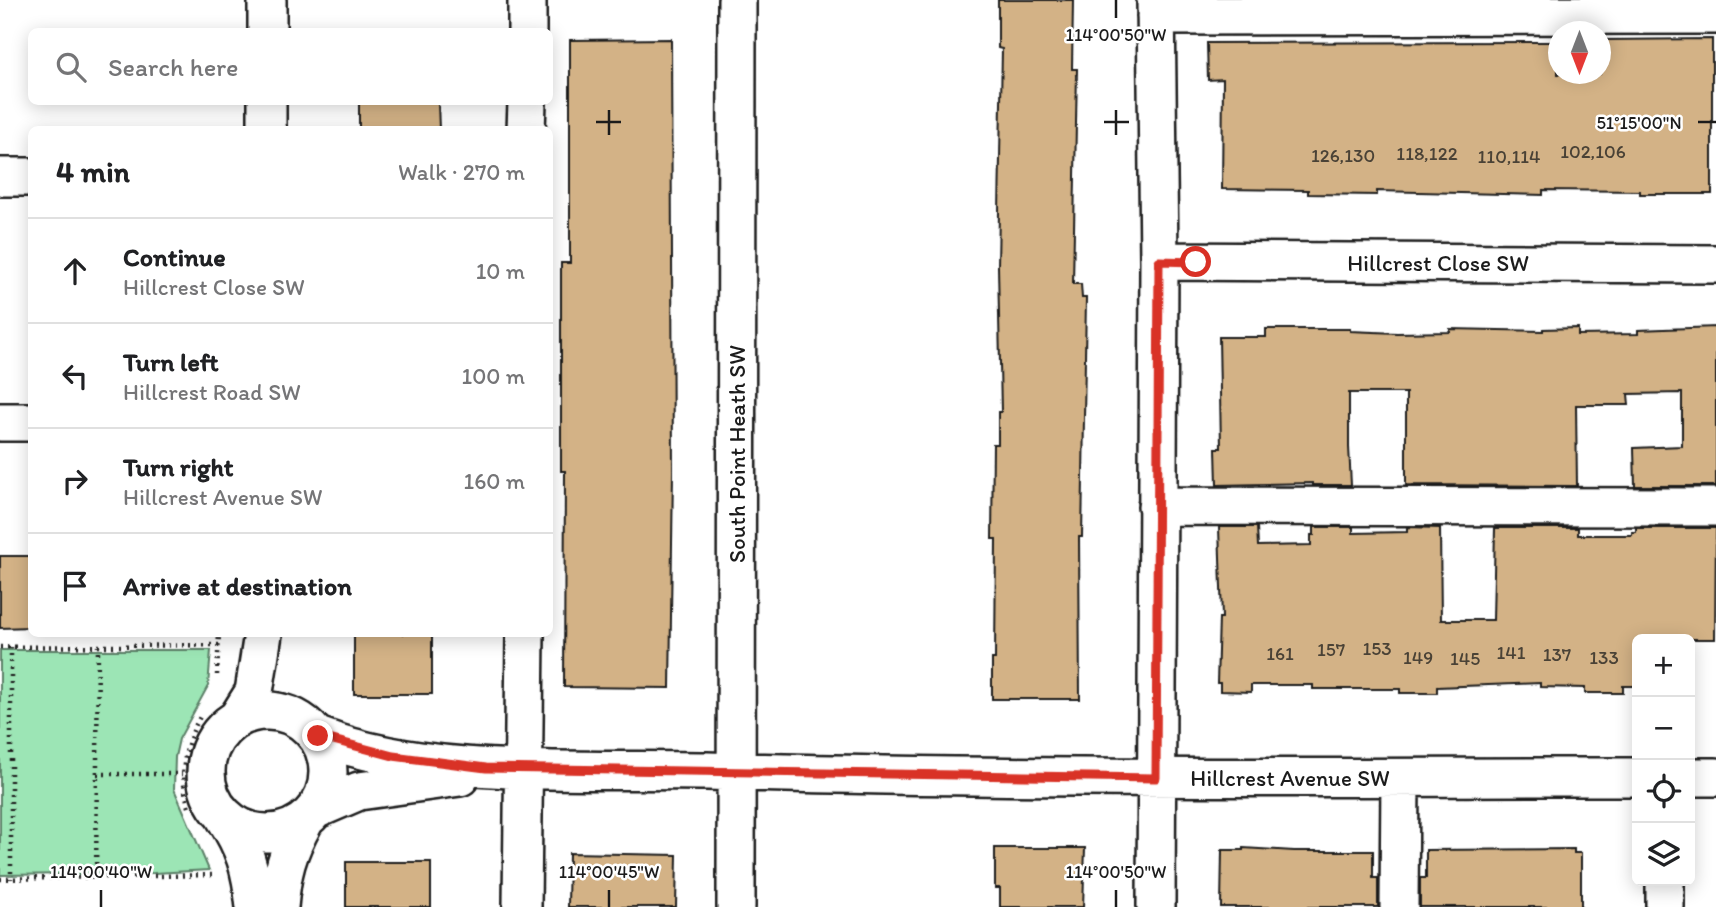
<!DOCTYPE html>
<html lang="en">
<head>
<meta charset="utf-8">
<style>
  :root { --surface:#fff; --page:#f2f2f2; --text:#202124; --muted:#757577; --line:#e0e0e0 }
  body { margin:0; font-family:Itim,sans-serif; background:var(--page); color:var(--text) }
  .controls { position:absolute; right:21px; bottom:21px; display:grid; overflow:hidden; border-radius:10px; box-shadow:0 4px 18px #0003 }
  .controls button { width:63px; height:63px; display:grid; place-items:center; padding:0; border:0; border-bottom:2px solid var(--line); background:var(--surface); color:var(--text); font:35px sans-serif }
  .compass { position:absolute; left:1548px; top:21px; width:63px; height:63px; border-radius:50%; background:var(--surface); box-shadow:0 4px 18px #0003; rotate:180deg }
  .stop { position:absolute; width:21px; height:21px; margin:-16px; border:5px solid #d93025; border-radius:50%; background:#fff }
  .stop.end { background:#d93025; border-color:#fff; box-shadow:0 2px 7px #0008 }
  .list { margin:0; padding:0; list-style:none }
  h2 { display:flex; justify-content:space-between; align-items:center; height:91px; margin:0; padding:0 28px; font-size:30px }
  h2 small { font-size:23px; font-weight:400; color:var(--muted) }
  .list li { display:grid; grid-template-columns:46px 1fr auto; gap:21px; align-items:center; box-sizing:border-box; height:105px; padding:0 28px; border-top:2px solid var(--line) }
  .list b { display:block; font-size:26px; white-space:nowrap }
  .list p { margin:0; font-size:23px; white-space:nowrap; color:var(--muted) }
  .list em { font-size:23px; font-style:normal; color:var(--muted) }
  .icon { flex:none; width:38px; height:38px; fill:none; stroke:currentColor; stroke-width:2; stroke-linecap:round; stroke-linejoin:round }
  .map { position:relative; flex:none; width:1716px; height:907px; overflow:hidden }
  .search { position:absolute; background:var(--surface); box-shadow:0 4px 18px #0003; left:28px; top:28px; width:525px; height:77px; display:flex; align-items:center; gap:18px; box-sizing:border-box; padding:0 24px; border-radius:10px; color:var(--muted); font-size:26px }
  .panel { position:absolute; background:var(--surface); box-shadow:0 4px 18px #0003; left:28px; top:126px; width:525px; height:511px; border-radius:10px }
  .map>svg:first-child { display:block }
</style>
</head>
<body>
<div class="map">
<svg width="1716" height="907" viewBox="0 0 1716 907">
  <rect width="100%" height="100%" fill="#fff"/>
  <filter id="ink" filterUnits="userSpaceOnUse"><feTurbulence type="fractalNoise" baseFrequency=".0143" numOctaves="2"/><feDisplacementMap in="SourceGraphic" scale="14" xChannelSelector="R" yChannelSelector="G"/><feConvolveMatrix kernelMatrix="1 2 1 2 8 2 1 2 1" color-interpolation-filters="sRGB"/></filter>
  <g filter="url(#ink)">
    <path fill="#9ce5b5" stroke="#5c8068" stroke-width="2" d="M 0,650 L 211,650 L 208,686 L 179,739 L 175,757 L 174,789 L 209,870 L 154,873 L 0,875 Z"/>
    <path fill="#d3b286" stroke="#1c1c1c" stroke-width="2" d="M 998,0 L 1073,0 L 1072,69 L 1077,69 L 1073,284 L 1081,284 L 1082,298 L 1086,298 L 1082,537 L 1079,537 L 1080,699 L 992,699 L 992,659 L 995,659 L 996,539 L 992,539 L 993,444 L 998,444 L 998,412 L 1001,412 L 998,266 L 1002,49 L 998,48 Z
      M 671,39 L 673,471 L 670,688 L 564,687 L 565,471 L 561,471 L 561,263 L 570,263 L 570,40 Z
      M 1712,39 L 1712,194 L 1640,194 L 1640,191 L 1543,190 L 1543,195 L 1377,191 L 1377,195 L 1308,194 L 1308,190 L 1222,189 L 1223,79 L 1208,80 L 1207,43 L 1558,42 L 1558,74 L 1600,74 L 1600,40 Z
      M 359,102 L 438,102 L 439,130 L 359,130 Z
      M 1716,327 L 1716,486 L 1635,486 L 1634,448 L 1682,446 L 1682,393 L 1628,394 L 1629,405 L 1576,405 L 1577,486 L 1406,485 L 1406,393 L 1349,393 L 1349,447 L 1351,485 L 1313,485 L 1313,483 L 1217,485 L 1216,448 L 1221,448 L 1219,337 L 1266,337 L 1266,329 L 1350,329 L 1350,331 L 1397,333 L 1450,332 L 1450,329 L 1543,331 L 1543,329 L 1578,328 L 1578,335 L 1638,334 L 1638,330 Z
      M 1219,527 L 1257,527 L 1258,546 L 1311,545 L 1311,535 L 1314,535 L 1314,527 L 1353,527 L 1353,533 L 1407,532 L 1407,527 L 1440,528 L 1441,620 L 1493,620 L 1495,528 L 1578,528 L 1578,535 L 1632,535 L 1632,532 L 1636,532 L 1636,528 L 1716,528 L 1715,639 L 1637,639 L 1637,686 L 1623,686 L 1623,693 L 1585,693 L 1585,688 L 1540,687 L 1540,683 L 1437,687 L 1437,693 L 1400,693 L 1400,689 L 1313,689 L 1313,685 L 1251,685 L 1251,692 L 1220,691 L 1220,683 L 1217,683 L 1219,618 L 1222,618 Z
      M 0,556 L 32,556 L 32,627 L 0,628 Z
      M 354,634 L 432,634 L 432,694 L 354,694 Z
      M 995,848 L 1085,848 L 1083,907 L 1000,907 L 1000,888 L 995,888 Z
      M 1243,848 L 1294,851 L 1373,851 L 1373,878 L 1378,878 L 1378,907 L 1221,907 L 1222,850 L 1243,850 Z
      M 1574,849 L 1574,853 L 1581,853 L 1581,907 L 1420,907 L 1420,878 L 1426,878 L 1426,850 Z
      M 569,853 L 677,855 L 676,907 L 568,907 Z
      M 346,862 L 431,862 L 431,907 L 346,907 Z"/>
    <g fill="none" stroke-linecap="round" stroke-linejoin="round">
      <g stroke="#1c1c1c" stroke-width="42">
        <path id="minor" d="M 267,0 L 267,32
          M 1156,0 L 1159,261 L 1156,907
          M 1156,16 L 1716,15
          M 527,32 L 527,0
          M 267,102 L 267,130
          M 526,130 L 527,102
          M 0,177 L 32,177
          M 1159,261 L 1716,264
          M 0,422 L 32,422
          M 1157,506 L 1716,507
          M206 772a61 61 0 1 1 122 0a61 61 0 1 1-122 0Z
          M 237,719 L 254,692 L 263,634
          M 318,736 C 433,780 585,768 707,771 C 1017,780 1327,777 1637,777
          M 1690,777 L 1716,777
          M 317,809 L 359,791 L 460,777
          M 224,816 C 245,848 251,869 255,907
          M 279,907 C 282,872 287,853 304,822
          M 522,907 L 525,634
          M 736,907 L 737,0
          M 1399,907 L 1400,778
          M 1665,907 L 1665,881"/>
      </g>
      <path stroke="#1c1c1c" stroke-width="4.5" stroke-dasharray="2 5" stroke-linecap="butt" d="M 0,647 L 219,645
        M 11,647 L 11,879
        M 217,675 L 219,634
        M 97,774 L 182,774
        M 189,807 C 178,774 184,745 201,715
        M 96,878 L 98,646
        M 0,879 L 212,875"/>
      <use href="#minor" stroke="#fff" stroke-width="37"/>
    </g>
  </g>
  <g fill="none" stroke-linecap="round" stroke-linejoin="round" filter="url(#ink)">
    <path stroke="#d93025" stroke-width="9" d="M 318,736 L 393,756 L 486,768 L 1156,778 L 1159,261 L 1196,262"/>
  </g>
  <path fill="none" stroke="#1c1c1c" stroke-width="2.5" d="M 1116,0 L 1116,18M 609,110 L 609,135M 1116,110 L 1116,135M 596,122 L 621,122M 1104,122 L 1129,122M 1698,122 L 1716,122M 101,890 L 101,907M 609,890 L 609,907M 1116,890 L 1116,907"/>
  <g text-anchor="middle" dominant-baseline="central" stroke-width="5" stroke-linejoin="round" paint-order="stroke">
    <g font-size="19" fill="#4a4236">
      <text x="1593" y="151">102,106</text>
      <text x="1427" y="153">118,122</text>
      <text x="1343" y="155">126,130</text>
      <text x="1509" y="156">110,114</text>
      <text x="1377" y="648">153</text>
      <text x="1331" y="649">157</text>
      <text x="1511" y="652">141</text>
      <text x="1280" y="653">161</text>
      <text x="1557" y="654">137</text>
      <text x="1418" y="657">149</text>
      <text x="1604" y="657">133</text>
      <text x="1465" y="658">145</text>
    </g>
    <g font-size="23" fill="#1c1c1c" stroke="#fff">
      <text x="1438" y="263">Hillcrest Close SW</text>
      <text transform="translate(737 454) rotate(-90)">South Point Heath SW</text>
      <text x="1290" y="778">Hillcrest Avenue SW</text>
    </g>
  </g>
  <g font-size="18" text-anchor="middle" fill="#1c1c1c" stroke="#fff" stroke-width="5" stroke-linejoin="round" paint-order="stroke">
    <text x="1116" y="41">114°00'50"W</text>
    <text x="1639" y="129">51°15'00"N</text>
    <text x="101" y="878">114°00'40"W</text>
    <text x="609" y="878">114°00'45"W</text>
    <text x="1116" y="878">114°00'50"W</text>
  </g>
</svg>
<div class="controls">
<button>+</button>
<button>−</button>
<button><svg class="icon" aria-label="locate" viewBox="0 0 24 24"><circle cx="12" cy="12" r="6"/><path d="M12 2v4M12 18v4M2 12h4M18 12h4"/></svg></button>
<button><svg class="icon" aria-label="layers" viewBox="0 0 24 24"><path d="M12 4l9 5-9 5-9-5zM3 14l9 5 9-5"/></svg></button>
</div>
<svg class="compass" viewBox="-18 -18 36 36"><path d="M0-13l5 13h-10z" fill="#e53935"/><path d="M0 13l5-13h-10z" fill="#757577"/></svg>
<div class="stop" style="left:1196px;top:262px"></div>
<div class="stop end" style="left:318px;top:736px"></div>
<div class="search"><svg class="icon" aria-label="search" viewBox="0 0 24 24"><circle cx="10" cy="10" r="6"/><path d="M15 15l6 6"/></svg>Search here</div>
<section class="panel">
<h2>4 min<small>Walk · 270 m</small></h2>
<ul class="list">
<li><svg class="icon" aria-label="ahead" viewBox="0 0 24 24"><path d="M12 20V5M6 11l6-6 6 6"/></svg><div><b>Continue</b><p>Hillcrest Close SW</p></div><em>10 m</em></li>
<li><svg class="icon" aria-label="left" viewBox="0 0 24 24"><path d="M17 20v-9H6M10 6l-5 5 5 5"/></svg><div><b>Turn left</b><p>Hillcrest Road SW</p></div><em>100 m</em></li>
<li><svg class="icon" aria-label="right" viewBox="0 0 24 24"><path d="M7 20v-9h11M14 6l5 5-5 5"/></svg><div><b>Turn right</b><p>Hillcrest Avenue SW</p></div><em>160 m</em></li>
<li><svg class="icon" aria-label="arrive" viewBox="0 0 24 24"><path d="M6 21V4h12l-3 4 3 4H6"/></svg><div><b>Arrive at destination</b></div></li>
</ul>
</section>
</div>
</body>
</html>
